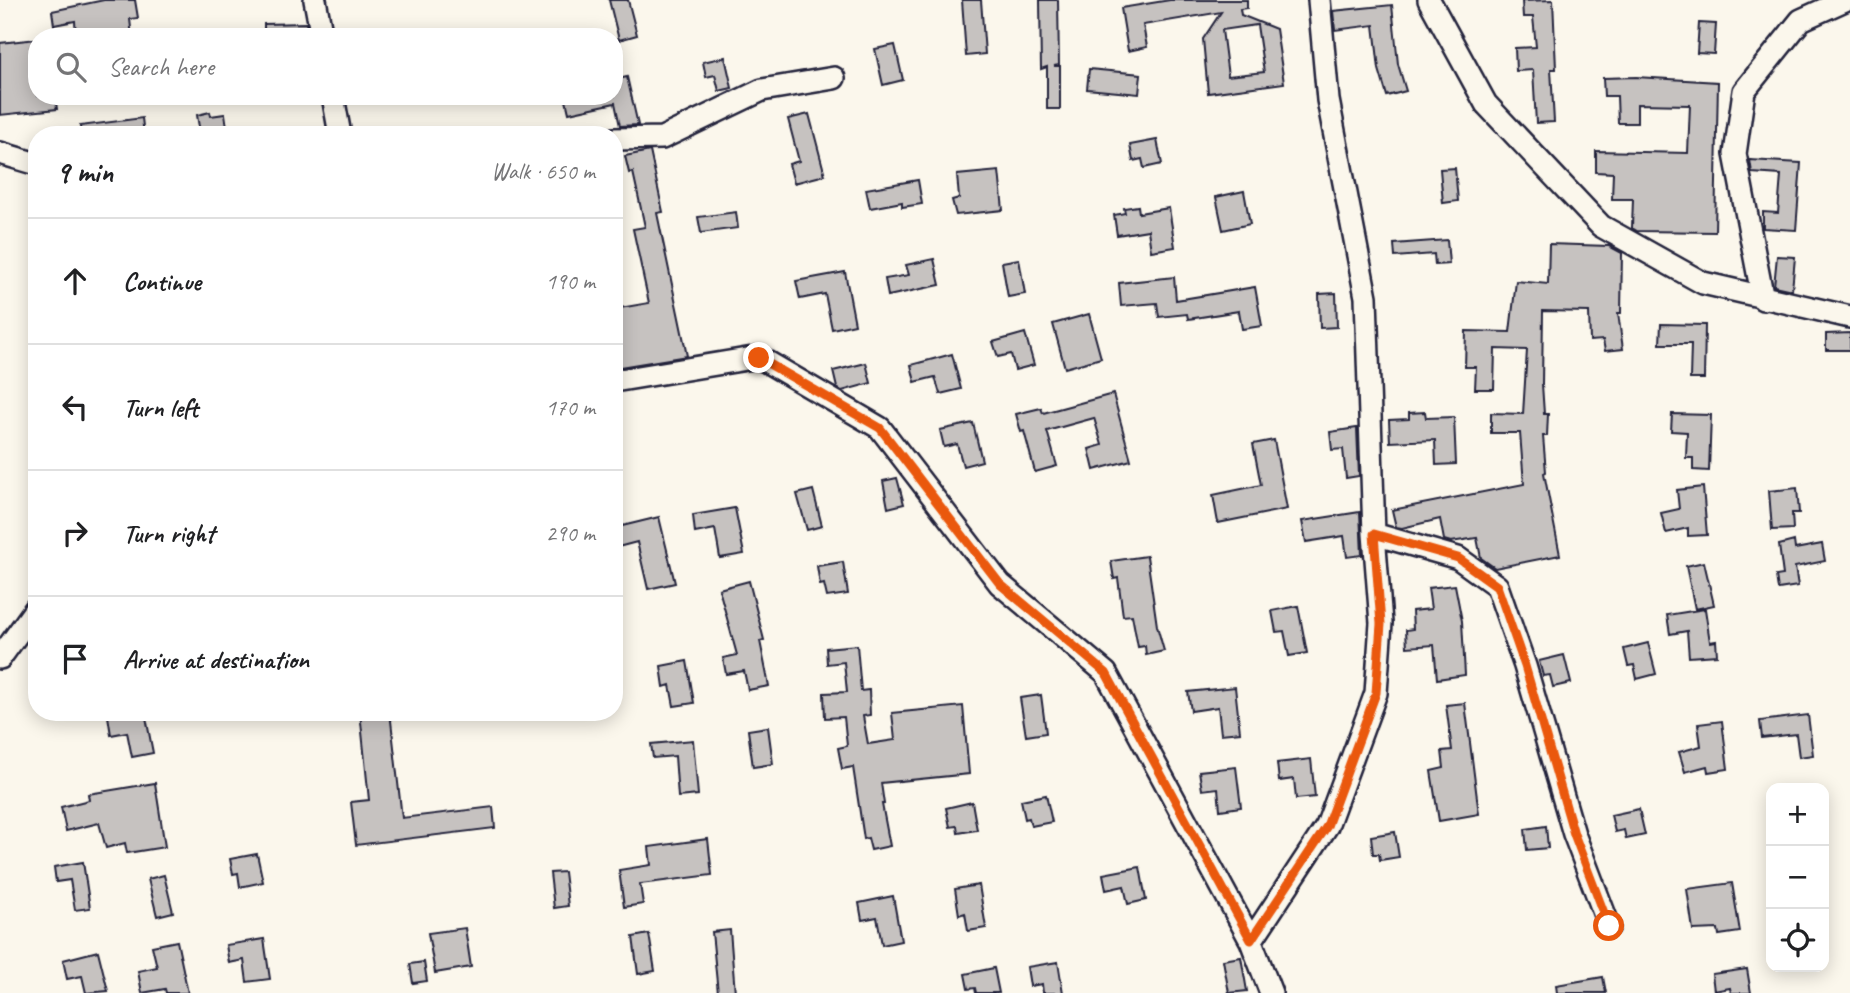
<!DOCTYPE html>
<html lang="en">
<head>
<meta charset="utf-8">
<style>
  :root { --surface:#fff; --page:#f6f6f6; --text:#202124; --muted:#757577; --line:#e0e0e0 }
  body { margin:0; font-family:Caveat,sans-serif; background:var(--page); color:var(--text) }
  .controls { position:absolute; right:21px; bottom:21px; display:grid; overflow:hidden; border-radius:14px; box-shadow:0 4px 18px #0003 }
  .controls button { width:63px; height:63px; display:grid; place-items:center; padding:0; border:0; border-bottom:2px solid var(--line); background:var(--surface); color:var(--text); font:35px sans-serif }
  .stop { position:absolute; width:21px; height:21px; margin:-16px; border:5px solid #ea580c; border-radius:50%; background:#fff }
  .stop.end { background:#ea580c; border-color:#fff; box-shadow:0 2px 7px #0008 }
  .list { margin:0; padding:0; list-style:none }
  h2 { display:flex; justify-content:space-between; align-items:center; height:91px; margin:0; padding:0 28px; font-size:30px }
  h2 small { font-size:23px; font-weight:400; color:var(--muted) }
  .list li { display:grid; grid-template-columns:46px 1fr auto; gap:21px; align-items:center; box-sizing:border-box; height:126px; padding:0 28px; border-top:2px solid var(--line) }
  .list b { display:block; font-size:26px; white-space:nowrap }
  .list em { font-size:23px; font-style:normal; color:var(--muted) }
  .icon { flex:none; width:38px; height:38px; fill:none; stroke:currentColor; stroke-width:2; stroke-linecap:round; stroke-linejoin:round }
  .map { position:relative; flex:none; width:1850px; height:993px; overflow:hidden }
  .search { position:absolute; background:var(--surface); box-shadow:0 4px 18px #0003; left:28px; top:28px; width:595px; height:77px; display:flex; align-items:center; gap:18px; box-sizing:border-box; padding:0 24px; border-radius:28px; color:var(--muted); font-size:26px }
  .panel { position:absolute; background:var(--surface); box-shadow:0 4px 18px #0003; left:28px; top:126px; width:595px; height:595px; border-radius:28px }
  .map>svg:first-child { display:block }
</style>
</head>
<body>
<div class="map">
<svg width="1850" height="993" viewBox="0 0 1850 993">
  <rect width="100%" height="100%" fill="#fbf7ec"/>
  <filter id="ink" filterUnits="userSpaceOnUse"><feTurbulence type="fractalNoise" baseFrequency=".0143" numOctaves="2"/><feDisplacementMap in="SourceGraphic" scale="14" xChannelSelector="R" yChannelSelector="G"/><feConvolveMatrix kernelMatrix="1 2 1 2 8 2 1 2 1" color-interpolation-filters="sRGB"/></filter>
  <g filter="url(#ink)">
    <path fill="#c6c2c0" stroke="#22223b" stroke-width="2" fill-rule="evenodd" d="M 104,0 L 135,0 L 138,18 L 130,19 L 132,37 L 76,37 L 75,21 L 54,25 L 52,11 Z
      M 609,0 L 628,0 L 637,35 L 619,40 Z
      M 962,0 L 981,0 L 985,54 L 966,56 Z
      M 1040,0 L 1058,0 L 1059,65 L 1054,66 L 1060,66 L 1060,109 L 1047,109 L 1047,67 L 1041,69 Z
      M 1170,0 L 1247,0 L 1247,8 L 1240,9 L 1241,15 L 1276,29 L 1284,83 L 1208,93 L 1203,39 L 1221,12 L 1143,25 L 1147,47 L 1128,51 L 1121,8 ZM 1257,25 L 1264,72 L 1228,76 L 1222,30 Z
      M 1553,0 L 1556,69 L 1551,69 L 1554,122 L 1536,123 L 1533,70 L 1516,71 L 1515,48 L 1536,47 L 1533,17 L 1523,17 L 1522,1 Z
      M 1392,5 L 1398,64 L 1406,91 L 1387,96 L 1379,69 L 1374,25 L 1335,30 L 1333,11 Z
      M 306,23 L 309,37 L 264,37 L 264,24 Z
      M 1699,23 L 1716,24 L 1714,54 L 1697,53 Z
      M 37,39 L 37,96 L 55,96 L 57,109 L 0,115 L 0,43 Z
      M 895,45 L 903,80 L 883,85 L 875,49 Z
      M 725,57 L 732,88 L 719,91 L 715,75 L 706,77 L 703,62 Z
      M 1089,69 L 1141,74 L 1139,94 L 1087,89 Z
      M 627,77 L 638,125 L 620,126 L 615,103 L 569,113 L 565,96 L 614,96 L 614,80 Z
      M 1636,77 L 1718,82 L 1715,232 L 1637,231 L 1632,228 L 1633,199 L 1612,199 L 1613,173 L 1596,172 L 1596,151 L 1688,153 L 1690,105 L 1637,104 L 1637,123 L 1618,123 L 1617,96 L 1604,96 L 1603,78 Z
      M 210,112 L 211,116 L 225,114 L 227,127 L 200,133 L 197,115 Z
      M 809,114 L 825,175 L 794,183 L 789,164 L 799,161 L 788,119 Z
      M 142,118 L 144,135 L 81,135 L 80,126 Z
      M 1157,140 L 1162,164 L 1144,168 L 1142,159 L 1133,161 L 1130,145 Z
      M 650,151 L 663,212 L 657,213 L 687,356 L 614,368 L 614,309 L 649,303 L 633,229 L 645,227 L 633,172 L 629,173 L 625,156 Z
      M 1750,160 L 1801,163 L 1796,230 L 1763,228 L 1763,212 L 1778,213 L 1781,175 L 1752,173 Z
      M 1455,168 L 1458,201 L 1443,203 L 1440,169 Z
      M 999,171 L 1003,210 L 956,215 L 952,200 L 959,198 L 957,175 Z
      M 918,180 L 922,204 L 902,207 L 902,202 L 870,208 L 866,189 Z
      M 1244,191 L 1250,224 L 1223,230 L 1216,197 Z
      M 1138,206 L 1139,213 L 1169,208 L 1175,247 L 1151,251 L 1148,230 L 1117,235 L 1114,215 L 1125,213 L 1124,208 Z
      M 736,212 L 738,228 L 701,233 L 698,217 Z
      M 1447,240 L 1449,264 L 1435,265 L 1434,254 L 1395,257 L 1394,244 Z
      M 1549,244 L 1609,246 L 1622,253 L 1621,313 L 1618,313 L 1623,349 L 1605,351 L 1603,340 L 1590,341 L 1589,312 L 1543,311 L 1542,384 L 1544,414 L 1548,414 L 1547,436 L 1543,436 L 1546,472 L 1544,473 L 1560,555 L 1495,568 L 1481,558 L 1477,538 L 1451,542 L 1444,540 L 1440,519 L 1402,528 L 1396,527 L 1392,510 L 1524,484 L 1520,433 L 1491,433 L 1491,413 L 1523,414 L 1527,350 L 1495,349 L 1494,389 L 1475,389 L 1476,367 L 1465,367 L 1466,331 L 1510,332 L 1516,281 L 1548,284 Z
      M 1777,256 L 1795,257 L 1792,290 L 1774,286 Z
      M 934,259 L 940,285 L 888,296 L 885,279 L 909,275 L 906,265 Z
      M 1019,259 L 1025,294 L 1008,297 L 1002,262 Z
      M 845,272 L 855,324 L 832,329 L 825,294 L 800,299 L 796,281 Z
      M 1174,277 L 1176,300 L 1255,287 L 1262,326 L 1242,329 L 1239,311 L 1188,319 L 1187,314 L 1159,317 L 1157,303 L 1121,306 L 1119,283 Z
      M 1336,293 L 1337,327 L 1320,328 L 1319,294 Z
      M 1089,314 L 1101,358 L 1065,368 L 1053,324 Z
      M 1661,324 L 1705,325 L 1704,379 L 1690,379 L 1691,344 L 1660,344 Z
      M 1025,333 L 1034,365 L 1015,370 L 1011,354 L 998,357 L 993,342 Z
      M 1850,333 L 1850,350 L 1826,350 L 1826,334 Z
      M 952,354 L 961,389 L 940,394 L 935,377 L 915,382 L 911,365 Z
      M 866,363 L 871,383 L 842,391 L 837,388 L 833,371 Z
      M 1113,394 L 1131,460 L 1094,470 L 1089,449 L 1102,445 L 1094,418 L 1047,431 L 1057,466 L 1035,472 L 1024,431 L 1021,432 L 1016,414 L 1041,408 L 1043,413 Z
      M 1425,412 L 1426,418 L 1454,417 L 1456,464 L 1436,465 L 1435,440 L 1390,442 L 1389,420 L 1409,419 L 1409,413 Z
      M 1672,414 L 1711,415 L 1709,471 L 1693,470 L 1693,458 L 1686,458 L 1687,432 L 1671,431 Z
      M 973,423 L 982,461 L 963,466 L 957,444 L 944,447 L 940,430 Z
      M 1357,428 L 1359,476 L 1346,478 L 1343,449 L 1332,450 L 1330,432 Z
      M 1274,440 L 1287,509 L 1218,523 L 1213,495 L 1261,485 L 1253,444 Z
      M 897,478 L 904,504 L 888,508 L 883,481 Z
      M 1703,487 L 1707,535 L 1688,536 L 1688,528 L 1666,533 L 1661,513 L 1679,509 L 1677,490 Z
      M 1797,488 L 1799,513 L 1792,513 L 1793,529 L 1772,530 L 1769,491 Z
      M 813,490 L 822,526 L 807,530 L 797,494 Z
      M 735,508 L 744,554 L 720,558 L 715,529 L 695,533 L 693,515 Z
      M 1360,512 L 1362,555 L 1347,557 L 1344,536 L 1306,542 L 1302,521 Z
      M 659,517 L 675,583 L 648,589 L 637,542 L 618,547 L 614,528 Z
      M 1794,541 L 1795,549 L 1822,544 L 1825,561 L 1795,567 L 1798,586 L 1778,589 L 1776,576 L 1783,575 L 1779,545 Z
      M 1147,556 L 1157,626 L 1164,651 L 1146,655 L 1145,646 L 1138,647 L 1132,615 L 1123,616 L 1118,578 L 1114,579 L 1111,561 Z
      M 843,562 L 848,594 L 827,597 L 824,584 L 820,585 L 817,566 Z
      M 1704,562 L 1714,605 L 1695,609 L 1686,566 Z
      M 749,581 L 764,640 L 760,641 L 769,686 L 748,690 L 744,671 L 726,674 L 723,658 L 737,655 L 719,589 Z
      M 1455,585 L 1462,621 L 1465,675 L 1437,679 L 1434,645 L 1407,647 L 1406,630 L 1413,629 L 1412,611 L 1431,609 L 1428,588 Z
      M 1298,606 L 1307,653 L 1289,656 L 1284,631 L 1276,632 L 1272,611 Z
      M 1705,609 L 1710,642 L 1716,641 L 1717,655 L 1689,657 L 1687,631 L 1670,634 L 1667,615 Z
      M 1648,643 L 1656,674 L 1637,679 L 1634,665 L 1628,666 L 1624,649 Z
      M 857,645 L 861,691 L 869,690 L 870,715 L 863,716 L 868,744 L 895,740 L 892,713 L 963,706 L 969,774 L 881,783 L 884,804 L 882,804 L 890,846 L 871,850 L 868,838 L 864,839 L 853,767 L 842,769 L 838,748 L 847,746 L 844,717 L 825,718 L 824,693 L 847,692 L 844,662 L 827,664 L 826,648 Z
      M 1564,655 L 1571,683 L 1553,687 L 1550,675 L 1543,676 L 1539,661 Z
      M 687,661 L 694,703 L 674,706 L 670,685 L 664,687 L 661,666 Z
      M 1235,687 L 1240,732 L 1221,734 L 1218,707 L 1191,711 L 1188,692 Z
      M 1041,695 L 1046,733 L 1026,736 L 1020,698 Z
      M 1465,703 L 1479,814 L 1439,821 L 1431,771 L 1444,768 L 1442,751 L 1452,750 L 1446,705 Z
      M 129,712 L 145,712 L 153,753 L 132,757 L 127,732 L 111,735 L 108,716 Z
      M 360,712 L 390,712 L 402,818 L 493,807 L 495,828 L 356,845 L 351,802 L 369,800 Z
      M 1808,715 L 1813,755 L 1799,757 L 1796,734 L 1762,738 L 1760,721 Z
      M 1722,721 L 1728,769 L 1708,772 L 1707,766 L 1685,772 L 1679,752 L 1701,746 L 1698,724 Z
      M 768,727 L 773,764 L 753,767 L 748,730 Z
      M 693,740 L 698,795 L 678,797 L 675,756 L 653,758 L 651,744 Z
      M 1311,759 L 1315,797 L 1296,799 L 1294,779 L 1279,781 L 1277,763 Z
      M 1236,767 L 1241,807 L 1220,810 L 1218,788 L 1202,790 L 1199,771 Z
      M 155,783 L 165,847 L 127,853 L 125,843 L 106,848 L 99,823 L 66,831 L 61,807 L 89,800 L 88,794 Z
      M 1046,795 L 1052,822 L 1031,826 L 1029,818 L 1025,819 L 1021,800 Z
      M 972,802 L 977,830 L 958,833 L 957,826 L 950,827 L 946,808 Z
      M 1639,809 L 1645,835 L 1626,839 L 1624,830 L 1615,832 L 1611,815 Z
      M 1546,826 L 1548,848 L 1527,850 L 1525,829 Z
      M 1395,832 L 1399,857 L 1380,860 L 1379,854 L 1373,854 L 1371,836 Z
      M 708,839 L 712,875 L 640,884 L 643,904 L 624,907 L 619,870 L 651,865 L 649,847 Z
      M 257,854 L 263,882 L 240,887 L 238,873 L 233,874 L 230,859 Z
      M 83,862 L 90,908 L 75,910 L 70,880 L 56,882 L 54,867 Z
      M 1140,867 L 1146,900 L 1128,904 L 1124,886 L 1106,890 L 1103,874 Z
      M 564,872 L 568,906 L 554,908 L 550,873 Z
      M 164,875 L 173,912 L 157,916 L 148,879 Z
      M 1732,883 L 1740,932 L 1719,935 L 1718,929 L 1693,930 L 1687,889 Z
      M 979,885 L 986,928 L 968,931 L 965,913 L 959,915 L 955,889 Z
      M 893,896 L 901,941 L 882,945 L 877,917 L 862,920 L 859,903 Z
      M 465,928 L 471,967 L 435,973 L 428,933 Z
      M 730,930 L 735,993 L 718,993 L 712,932 Z
      M 649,934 L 655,971 L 638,974 L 633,937 Z
      M 264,939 L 270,979 L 247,982 L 244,960 L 229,963 L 226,945 Z
      M 177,941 L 188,993 L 166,993 L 165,989 L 142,993 L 138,971 L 157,967 L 152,946 Z
      M 98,951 L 108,991 L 86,993 L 82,976 L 67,979 L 63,960 Z
      M 1241,957 L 1247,991 L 1229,993 L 1223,960 Z
      M 424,962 L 427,981 L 413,983 L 410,964 Z
      M 1058,962 L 1063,993 L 1043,993 L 1042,984 L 1030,986 L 1027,967 Z
      M 994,968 L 999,993 L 976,993 L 975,988 L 968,989 L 965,974 Z
      M 1747,969 L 1751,993 L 1731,993 L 1730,988 L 1714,991 L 1712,974 Z
      M 1603,977 L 1606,993 L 1557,993 L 1556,985 Z"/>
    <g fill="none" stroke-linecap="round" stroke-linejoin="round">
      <g stroke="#22223b" stroke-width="26">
        <path id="minor" d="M 315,0 L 322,37
          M 1429,0 L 1486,104 L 1601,226 L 1703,283 L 1850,317
          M 333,96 L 340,135
          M 614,139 L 662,138 L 762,90 L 834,78
          M 0,153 L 37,164
          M 1763,299 L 1735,154 L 1744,91 L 1801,20 L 1845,0
          M 614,381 L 759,357 L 880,428 L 1000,584 L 1106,673 L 1251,941 L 1271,993
          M 1374,534 L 1458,558 L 1497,586 L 1525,666 L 1574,834 L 1609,926
          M 0,658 L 37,607
          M 1251,941 L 1327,826 L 1376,693 L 1381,623 L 1374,534 L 1366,297 L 1328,100 L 1319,0"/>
      </g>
      <use href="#minor" stroke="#fbf7ec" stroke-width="21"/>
    </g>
  </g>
  <g fill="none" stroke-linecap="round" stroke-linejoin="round" filter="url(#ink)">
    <path stroke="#ea580c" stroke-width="9" d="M 759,358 L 880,428 L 1000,584 L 1106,673 L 1251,940 L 1327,826 L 1376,693 L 1381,624 L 1374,534 L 1458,558 L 1497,586 L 1525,666 L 1574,834 L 1609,926"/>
  </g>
</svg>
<div class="controls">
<button>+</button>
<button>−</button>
<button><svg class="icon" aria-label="locate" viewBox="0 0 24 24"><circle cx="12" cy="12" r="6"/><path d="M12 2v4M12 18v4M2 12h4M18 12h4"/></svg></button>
</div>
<div class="stop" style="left:1609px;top:926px"></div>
<div class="stop end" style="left:759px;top:358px"></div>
<div class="search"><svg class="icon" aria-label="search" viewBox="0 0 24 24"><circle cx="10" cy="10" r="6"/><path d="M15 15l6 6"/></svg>Search here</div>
<section class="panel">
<h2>9 min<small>Walk · 650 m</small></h2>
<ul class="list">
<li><svg class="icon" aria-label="ahead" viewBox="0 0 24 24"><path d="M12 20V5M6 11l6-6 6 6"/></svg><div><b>Continue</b></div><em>190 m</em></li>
<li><svg class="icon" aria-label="left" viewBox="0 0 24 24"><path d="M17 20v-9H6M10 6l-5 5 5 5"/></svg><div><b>Turn left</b></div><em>170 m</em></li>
<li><svg class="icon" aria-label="right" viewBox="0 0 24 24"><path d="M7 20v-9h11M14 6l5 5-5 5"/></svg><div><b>Turn right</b></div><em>290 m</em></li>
<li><svg class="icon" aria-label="arrive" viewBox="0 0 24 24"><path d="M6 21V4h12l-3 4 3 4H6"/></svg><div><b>Arrive at destination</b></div></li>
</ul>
</section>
</div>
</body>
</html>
